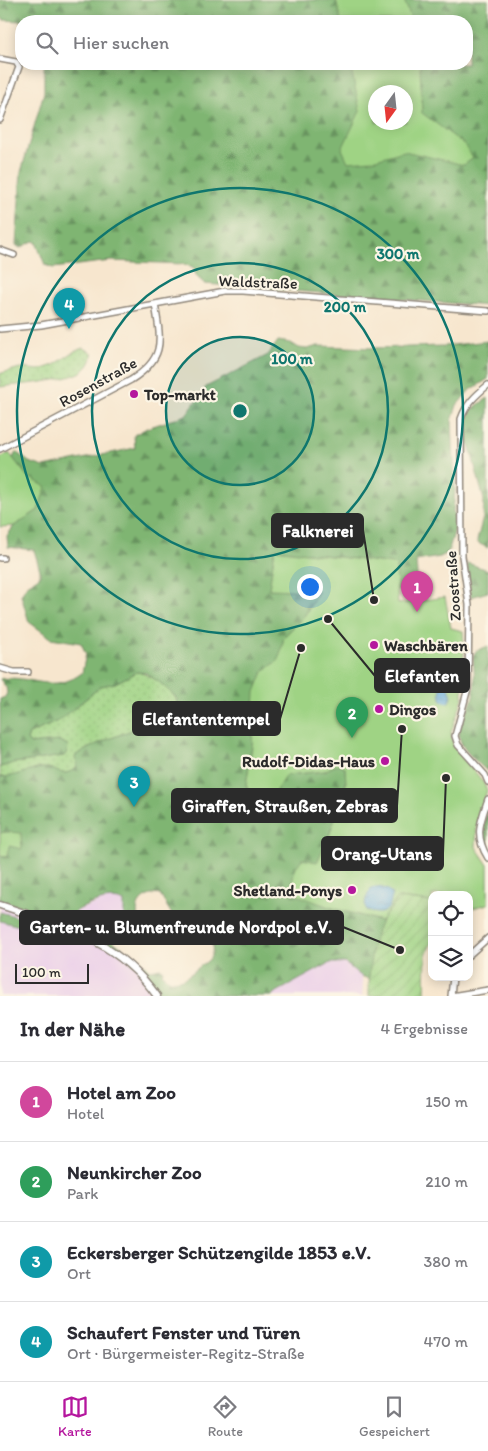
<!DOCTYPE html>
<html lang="de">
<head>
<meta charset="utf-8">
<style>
  :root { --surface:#fff; --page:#f2f2f3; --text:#2b2b33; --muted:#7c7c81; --line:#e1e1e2; --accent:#b5179e }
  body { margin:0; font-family:Itim,sans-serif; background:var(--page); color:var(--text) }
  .controls { position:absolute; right:15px; bottom:15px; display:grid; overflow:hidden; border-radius:10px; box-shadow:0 2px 12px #0003 }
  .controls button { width:45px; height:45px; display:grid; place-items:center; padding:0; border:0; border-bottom:1px solid var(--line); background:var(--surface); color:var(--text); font:25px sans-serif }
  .compass { position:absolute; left:368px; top:85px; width:45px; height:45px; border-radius:50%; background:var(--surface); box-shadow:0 2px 12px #0003; rotate:195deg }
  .scale { position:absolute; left:15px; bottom:12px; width:74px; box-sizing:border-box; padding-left:5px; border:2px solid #2b2b2b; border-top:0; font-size:14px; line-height:18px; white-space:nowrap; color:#2b2b2b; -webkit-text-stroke:4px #fcf5e5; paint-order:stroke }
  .you { position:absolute; left:309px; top:586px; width:18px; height:18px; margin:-12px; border:4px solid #fff; border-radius:50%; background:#1a73e8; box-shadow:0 0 0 8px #1a73e833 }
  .badge { display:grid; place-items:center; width:32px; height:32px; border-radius:50%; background:var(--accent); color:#fff; font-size:16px; font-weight:700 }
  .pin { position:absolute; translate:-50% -41px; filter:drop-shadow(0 1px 2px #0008) }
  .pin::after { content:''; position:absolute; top:26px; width:18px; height:15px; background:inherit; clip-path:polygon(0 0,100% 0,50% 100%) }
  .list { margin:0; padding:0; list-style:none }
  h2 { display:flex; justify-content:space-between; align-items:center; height:65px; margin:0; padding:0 20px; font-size:21px }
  h2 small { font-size:16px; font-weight:400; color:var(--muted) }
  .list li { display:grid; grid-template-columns:32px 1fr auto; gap:15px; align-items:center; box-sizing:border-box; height:80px; padding:0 20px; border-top:1px solid var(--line) }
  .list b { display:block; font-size:19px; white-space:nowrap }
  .list p { margin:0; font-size:16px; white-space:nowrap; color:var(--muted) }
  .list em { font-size:16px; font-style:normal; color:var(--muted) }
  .icon { flex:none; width:28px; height:28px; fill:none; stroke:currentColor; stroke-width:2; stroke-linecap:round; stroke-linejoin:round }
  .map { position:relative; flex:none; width:488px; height:996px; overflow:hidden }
  .search { position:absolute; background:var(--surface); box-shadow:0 2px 12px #0003; left:15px; right:15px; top:15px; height:55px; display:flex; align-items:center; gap:12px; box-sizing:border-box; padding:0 18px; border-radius:20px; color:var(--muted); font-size:19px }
  .sheet { height:385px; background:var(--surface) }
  nav { display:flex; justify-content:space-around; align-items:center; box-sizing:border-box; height:70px; border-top:1px solid var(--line); background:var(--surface); font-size:14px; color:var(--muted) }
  nav a { display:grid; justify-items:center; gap:2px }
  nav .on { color:var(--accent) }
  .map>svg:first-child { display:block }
</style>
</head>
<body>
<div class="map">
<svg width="488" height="996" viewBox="0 0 488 996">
  <defs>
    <pattern id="grass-dots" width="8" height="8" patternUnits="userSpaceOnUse" patternTransform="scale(1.25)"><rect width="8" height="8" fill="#9fd384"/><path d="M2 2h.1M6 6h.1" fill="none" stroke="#89b572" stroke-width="1.8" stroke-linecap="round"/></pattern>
    <pattern id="forest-firs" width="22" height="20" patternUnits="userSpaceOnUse" patternTransform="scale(1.25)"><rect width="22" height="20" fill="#7fb572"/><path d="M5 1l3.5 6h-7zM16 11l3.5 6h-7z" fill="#68935e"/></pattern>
    <pattern id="garden-furrows" width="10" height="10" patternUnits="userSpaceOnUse" patternTransform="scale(1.25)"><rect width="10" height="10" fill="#9fd384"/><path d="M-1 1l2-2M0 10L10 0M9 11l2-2" fill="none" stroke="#89b572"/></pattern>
    <pattern id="water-ripples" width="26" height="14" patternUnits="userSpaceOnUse" patternTransform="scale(1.25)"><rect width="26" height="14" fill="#63abda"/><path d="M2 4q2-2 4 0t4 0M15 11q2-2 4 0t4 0" fill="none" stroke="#528bb1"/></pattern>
  </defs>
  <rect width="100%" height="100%" fill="#fcf5e5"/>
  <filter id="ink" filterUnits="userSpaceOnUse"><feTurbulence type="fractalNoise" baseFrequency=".02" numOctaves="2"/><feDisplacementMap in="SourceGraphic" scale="10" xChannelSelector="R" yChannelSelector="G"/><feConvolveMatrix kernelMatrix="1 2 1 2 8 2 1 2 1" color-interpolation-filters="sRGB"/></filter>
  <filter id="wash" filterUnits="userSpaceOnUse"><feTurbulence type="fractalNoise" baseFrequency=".0096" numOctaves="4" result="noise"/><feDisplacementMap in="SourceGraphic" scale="20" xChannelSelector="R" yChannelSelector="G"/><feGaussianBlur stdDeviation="1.12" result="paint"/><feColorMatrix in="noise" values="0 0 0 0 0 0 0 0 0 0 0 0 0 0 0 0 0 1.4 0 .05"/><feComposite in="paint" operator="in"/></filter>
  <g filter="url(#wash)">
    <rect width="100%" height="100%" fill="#f7e6ce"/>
    <path fill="#ecd1e9" d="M 117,899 L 124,902 L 124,915 L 109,939 L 94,933 L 92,936 L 120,952 L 134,963 L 142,970 L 162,996 L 143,996 L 143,993 L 136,996 L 0,996 L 0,921 L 54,935 L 60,929 L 0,912 L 0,903 L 38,915 L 41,912 L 67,920 L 79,910 L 93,904 L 104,900 Z
      M 330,963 L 345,963 L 361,976 L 363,984 L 362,996 L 272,996 L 273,994 Z"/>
    <path fill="url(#grass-dots)" stroke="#657f58" d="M 83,348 L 92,353 C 93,360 88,368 81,372 C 64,382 21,384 0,387 L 0,374 L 2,373 L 20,368 L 39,370 L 54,365 L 75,351 Z
      M 137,672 C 151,674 181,693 178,709 L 170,715 L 99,743 L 76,755 L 77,768 L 70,772 L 61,774 L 51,769 L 20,774 L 11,777 L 0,777 L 0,767 L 14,763 L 50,758 L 48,742 L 30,744 L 27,740 L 29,734 L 60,720 L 101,686 L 115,683 Z"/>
    <path fill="url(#forest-firs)" stroke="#55704e" fill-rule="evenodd" d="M 0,0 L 488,0 L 488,306 L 205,284 L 197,277 L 193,267 L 183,264 L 111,261 L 53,268 L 45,265 L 36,242 L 33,241 L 20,248 L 16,245 L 21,172 L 44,92 L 44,64 L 467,64 L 467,21 L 21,21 L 4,20 L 0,17 ZM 376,92 L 406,92 L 406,122 L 376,122 Z
      M 278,341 L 291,343 L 299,348 L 307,349 L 318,346 L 373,348 L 444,346 L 488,341 L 488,379 L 469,391 L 457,405 L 452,421 L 455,490 L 453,511 L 456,525 L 448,553 L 440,557 L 416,561 L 418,588 L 396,591 L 396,567 L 393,564 L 275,549 L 269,589 L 319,591 L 305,615 L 284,637 L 279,661 L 263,672 L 246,785 L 286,775 L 324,771 L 338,764 L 345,767 L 346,784 L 328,839 L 317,863 L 302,859 L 329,907 L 381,921 L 376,938 L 369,979 L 361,976 L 345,963 L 330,963 L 273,994 L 272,996 L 162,996 C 139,966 126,954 92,936 L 92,934 L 94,933 L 113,941 L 151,970 L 160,968 L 163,970 L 162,974 C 175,987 186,978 198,968 C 201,965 208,962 210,958 C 213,954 213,947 211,942 L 173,916 L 160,895 C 152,893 141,897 138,906 C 136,912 139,917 135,923 L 130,923 L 124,915 L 124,902 C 111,895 91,903 78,910 C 73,914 69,921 62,921 C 57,921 51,919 46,918 L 46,914 L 41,912 L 38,915 L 0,903 L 0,777 C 15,777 28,770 43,768 C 59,767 58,780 77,768 L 77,761 L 75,759 L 76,755 L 99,743 L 170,715 L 178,709 L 179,705 L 176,697 L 159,682 L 146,673 L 137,672 L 115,683 L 101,686 L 60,720 L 29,734 L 27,740 L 30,744 L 59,741 L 68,745 L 67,752 L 64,756 L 14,763 L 0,767 L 0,699 L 5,697 L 7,693 L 6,687 L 0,679 C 31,674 52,695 82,673 L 86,654 L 81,643 L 51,638 L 29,622 L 21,595 L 26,586 L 40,576 L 40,570 L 34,550 L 8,547 L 7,536 L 14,526 L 38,510 L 27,476 L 13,458 L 16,452 L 29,462 L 44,467 L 135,448 L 134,435 L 147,428 L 186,415 L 206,387 L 268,355 Z
      M 488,398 L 488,548 L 478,543 L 477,541 L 483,517 L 484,500 L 469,444 C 463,436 465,418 472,410 C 476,405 483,402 488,398 Z
      M 467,563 L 488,570 L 488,592 L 471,597 Z
      M 488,646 L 488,772 C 479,764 464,752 460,740 C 456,728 467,713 471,703 C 477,689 474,670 473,656 L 476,651 Z
      M 488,808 L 488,852 C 480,836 482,825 488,808 Z
      M 0,912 L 60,929 L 64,931 L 64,934 L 54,935 L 0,921 Z"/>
    <path fill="#9fd384" stroke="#657f58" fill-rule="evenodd" d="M 336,0 L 404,0 L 412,21 L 341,21 Z
      M 350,64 L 420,64 L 422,113 L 465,145 L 473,158 L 464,165 L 404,151 L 372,160 L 348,162 L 342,149 L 360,111 ZM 376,92 L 406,92 L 406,122 L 376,122 Z
      M 9,453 L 27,476 L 46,487 L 38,510 L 14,526 L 0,527 L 0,458 Z
      M 275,549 L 393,564 L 396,567 L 398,604 L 445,597 L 451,628 L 463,631 L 464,643 L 463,698 L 451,732 L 453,744 L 483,782 L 487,790 L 477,825 L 476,847 L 488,865 L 488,904 L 469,909 L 469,895 L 432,895 L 432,902 L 398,898 L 381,921 L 329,907 L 297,895 C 290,882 292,871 302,859 L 317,862 L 328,839 L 346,784 L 345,767 L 338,764 L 324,771 L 286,775 L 267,804 L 254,801 L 246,785 L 252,747 L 255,692 L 263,672 L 279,660 L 284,637 L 305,615 L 319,591 L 269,589 Z
      M 7,832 L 21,833 L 22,849 L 9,846 L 7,857 L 0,856 L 0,833 Z"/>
    <path fill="url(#garden-furrows)" stroke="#657f58" d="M 398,898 L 432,902 L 432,941 L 426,955 L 425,996 L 369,996 C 369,972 370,943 381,921 C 386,913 393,906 398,898 Z"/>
    <path fill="url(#water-ripples)" stroke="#476b82" d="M 446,680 L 452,696 L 448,703 L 442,701 C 439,694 440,685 446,680 Z
      M 380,887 L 388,890 L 392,894 C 391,912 382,917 366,910 C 364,901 366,896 372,888 Z"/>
  </g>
  <g filter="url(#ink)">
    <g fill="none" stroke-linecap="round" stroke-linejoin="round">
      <g stroke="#91887c" stroke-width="8">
        <path id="minor" d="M 0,59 L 16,62 L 19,67 L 0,120
          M 0,250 L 14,255
          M 0,329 L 41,325 L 225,291 L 243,291 L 488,311
          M 488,385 C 476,395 466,404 461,419 L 462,556 L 469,605 L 468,688 L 455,736 L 458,745 L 485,775 L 488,782
          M 0,449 L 131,380 C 166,358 161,341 155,304
          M 0,558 L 3,558
          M 0,668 L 14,672 L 28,672
          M 488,799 C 480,823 474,835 488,858
          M 469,955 L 488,938
          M 451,996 L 488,990
          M 451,996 L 453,977"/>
      </g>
      <g stroke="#91887c" stroke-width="9">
        <path id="major" d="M 0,905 C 63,926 116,939 157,996"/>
      </g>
      <use href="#minor" stroke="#fff" stroke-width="5"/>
      <use href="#major" stroke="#fff" stroke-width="6"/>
    </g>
  </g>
  <circle cx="240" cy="411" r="74" fill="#0f766e" fill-opacity=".12"/>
  <g fill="none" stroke="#0f766e" stroke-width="2.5">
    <circle cx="240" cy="411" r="74"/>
    <circle cx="240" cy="411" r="148"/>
    <circle cx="240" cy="411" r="223"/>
  </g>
  <g fill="#b5179e" stroke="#fcf5e5" stroke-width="2">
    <circle cx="134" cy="394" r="5"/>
    <circle cx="374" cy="645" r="5"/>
    <circle cx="379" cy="709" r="5"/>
    <circle cx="385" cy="761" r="5"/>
    <circle cx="352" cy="890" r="5"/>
  </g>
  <g text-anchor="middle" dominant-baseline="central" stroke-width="4.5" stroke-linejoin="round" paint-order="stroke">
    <g font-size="16" fill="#2b2b2b" stroke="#fcf5e5">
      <text transform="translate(258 282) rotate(2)">Waldstraße</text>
      <text transform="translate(98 382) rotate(-29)">Rosenstraße</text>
      <text transform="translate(453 586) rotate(-94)">Zoostraße</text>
    </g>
    <g font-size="16" font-weight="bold" fill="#2b2b2b" stroke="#fcf5e5" text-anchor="start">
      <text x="144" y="394">Top-markt</text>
      <text x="384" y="645">Waschbären</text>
      <text x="389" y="709">Dingos</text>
      <text x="375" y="761" text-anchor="end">Rudolf-Didas-Haus</text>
      <text x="342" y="890" text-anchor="end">Shetland-Ponys</text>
    </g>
  </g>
  <circle cx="240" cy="411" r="8" fill="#0f766e" stroke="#fcf5e5" stroke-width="2.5"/>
  <g font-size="15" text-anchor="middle" font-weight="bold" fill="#0f766e" stroke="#fcf5e5" stroke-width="4.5" stroke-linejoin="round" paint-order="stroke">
    <text x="398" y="259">300 m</text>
    <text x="345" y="312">200 m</text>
    <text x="292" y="364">100 m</text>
  </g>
  <path fill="none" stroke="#2b2b2b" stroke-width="2" d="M374 600L363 530M328 619L375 676M301 648L280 719M402 729L397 806M446 778L443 853M400 950L343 927"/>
  <g fill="#2b2b2b" stroke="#fcf5e5" stroke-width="2">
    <circle cx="374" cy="600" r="5"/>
    <circle cx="328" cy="619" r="5"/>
    <circle cx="301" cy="648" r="5"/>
    <circle cx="402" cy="729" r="5"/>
    <circle cx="446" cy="778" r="5"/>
    <circle cx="400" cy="950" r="5"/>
  </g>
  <g fill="#2b2b2b" stroke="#2b2b2b" stroke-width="2">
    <rect x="272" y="514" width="91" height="33" rx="5"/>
    <rect x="375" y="659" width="94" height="33" rx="5"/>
    <rect x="133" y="702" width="147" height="33" rx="5"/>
    <rect x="172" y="789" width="225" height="33" rx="5"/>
    <rect x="322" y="837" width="121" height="33" rx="5"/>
    <rect x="20" y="911" width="323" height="33" rx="5"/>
  </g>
  <g font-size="18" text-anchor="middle" font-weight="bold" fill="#fff">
    <text x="318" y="537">Falknerei</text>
    <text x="422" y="682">Elefanten</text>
    <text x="206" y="725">Elefantentempel</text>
    <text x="285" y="812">Giraffen, Straußen, Zebras</text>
    <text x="382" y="860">Orang-Utans</text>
    <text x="181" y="933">Garten- u. Blumenfreunde Nordpol e.V.</text>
  </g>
</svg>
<div class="controls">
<button><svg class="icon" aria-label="locate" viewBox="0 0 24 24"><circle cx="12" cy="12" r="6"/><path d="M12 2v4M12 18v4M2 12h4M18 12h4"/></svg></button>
<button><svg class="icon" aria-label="layers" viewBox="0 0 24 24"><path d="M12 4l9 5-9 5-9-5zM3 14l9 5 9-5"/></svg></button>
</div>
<svg class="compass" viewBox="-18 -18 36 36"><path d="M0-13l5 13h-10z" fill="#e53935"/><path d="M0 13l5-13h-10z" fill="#7c7c81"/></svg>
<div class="scale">100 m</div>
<div class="you"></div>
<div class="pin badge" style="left:417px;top:612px;background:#d1479c">1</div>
<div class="pin badge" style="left:352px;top:738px;background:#2e9e5b">2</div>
<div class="pin badge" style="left:134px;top:807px;background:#0f9aa8">3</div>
<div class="pin badge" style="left:69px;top:329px;background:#0f9aa8">4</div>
<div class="search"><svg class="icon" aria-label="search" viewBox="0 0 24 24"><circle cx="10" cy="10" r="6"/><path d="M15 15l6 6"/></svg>Hier suchen</div>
</div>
<section class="sheet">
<h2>In der Nähe<small>4 Ergebnisse</small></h2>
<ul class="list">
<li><span class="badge" style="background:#d1479c">1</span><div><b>Hotel am Zoo</b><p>Hotel</p></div><em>150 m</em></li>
<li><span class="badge" style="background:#2e9e5b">2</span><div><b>Neunkircher Zoo</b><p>Park</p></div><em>210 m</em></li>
<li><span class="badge" style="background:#0f9aa8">3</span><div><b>Eckersberger Schützengilde 1853 e.V.</b><p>Ort</p></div><em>380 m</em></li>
<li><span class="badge" style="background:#0f9aa8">4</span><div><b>Schaufert Fenster und Türen</b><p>Ort · Bürgermeister-Regitz-Straße</p></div><em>470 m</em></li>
</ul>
</section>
<nav>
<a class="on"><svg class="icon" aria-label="map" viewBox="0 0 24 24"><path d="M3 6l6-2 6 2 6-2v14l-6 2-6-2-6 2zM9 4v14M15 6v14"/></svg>Karte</a>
<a><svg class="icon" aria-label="directions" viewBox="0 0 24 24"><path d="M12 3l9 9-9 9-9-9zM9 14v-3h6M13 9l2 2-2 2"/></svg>Route</a>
<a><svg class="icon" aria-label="saved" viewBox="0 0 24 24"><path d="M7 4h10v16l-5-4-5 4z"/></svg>Gespeichert</a>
</nav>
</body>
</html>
